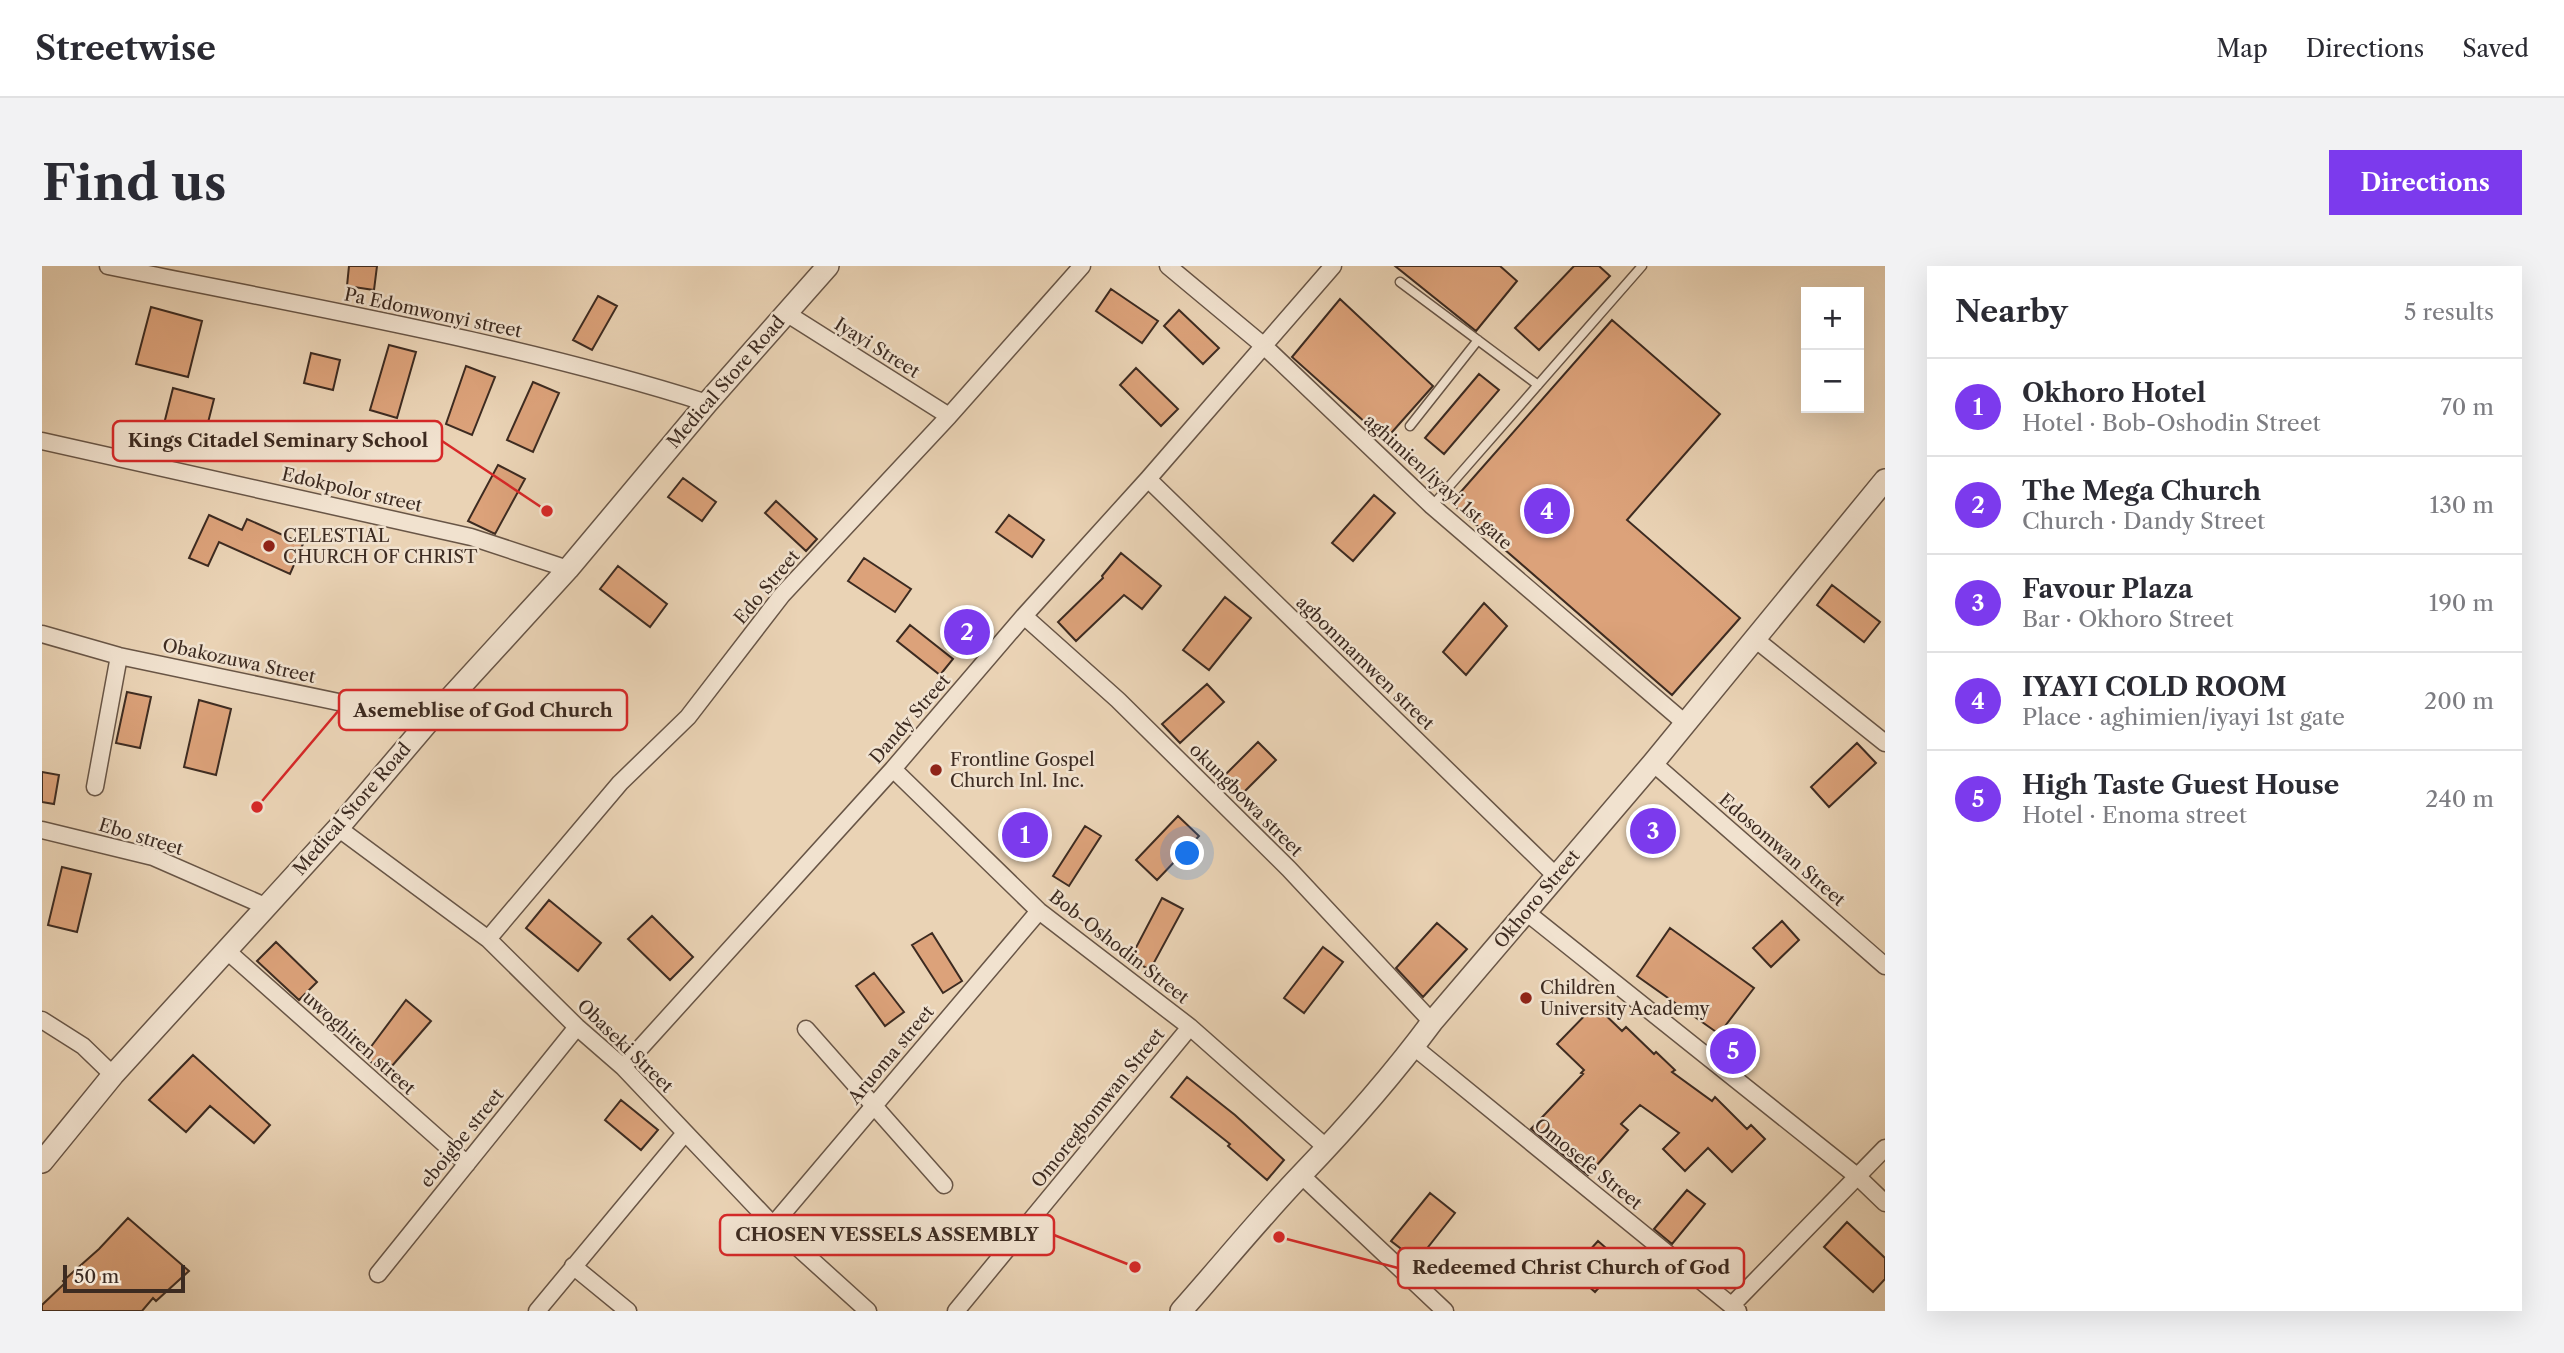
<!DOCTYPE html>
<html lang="en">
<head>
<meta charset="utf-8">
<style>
  :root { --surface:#fff; --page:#f2f2f3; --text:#2b2b33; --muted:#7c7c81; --line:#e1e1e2; --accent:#7c3aed }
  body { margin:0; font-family:"Libre Caslon Text",serif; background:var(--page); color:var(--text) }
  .controls { position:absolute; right:21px; top:21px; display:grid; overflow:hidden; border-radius:0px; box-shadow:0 7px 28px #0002 }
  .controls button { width:63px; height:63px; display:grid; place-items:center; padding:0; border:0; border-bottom:2px solid var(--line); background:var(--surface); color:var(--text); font:35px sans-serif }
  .scale { position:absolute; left:21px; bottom:18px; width:122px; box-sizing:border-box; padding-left:7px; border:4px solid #3d2b21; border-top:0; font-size:19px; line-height:24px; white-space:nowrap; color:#3d2b21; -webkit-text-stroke:5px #f1e2cf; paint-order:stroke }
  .you { position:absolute; left:1146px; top:588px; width:24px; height:24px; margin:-18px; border:5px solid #fff; border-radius:50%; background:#1a73e8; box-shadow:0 0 0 10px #1a73e833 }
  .badge { display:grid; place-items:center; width:46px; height:46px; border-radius:50%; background:var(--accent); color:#fff; font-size:23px; font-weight:700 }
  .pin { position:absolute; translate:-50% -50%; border:4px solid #fff; box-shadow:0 2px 7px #0006 }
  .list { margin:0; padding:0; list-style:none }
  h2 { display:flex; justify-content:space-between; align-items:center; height:91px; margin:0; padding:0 28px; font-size:30px }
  h2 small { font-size:23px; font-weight:400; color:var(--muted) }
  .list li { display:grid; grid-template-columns:46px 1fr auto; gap:21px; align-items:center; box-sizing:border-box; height:98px; padding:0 28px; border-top:2px solid var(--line) }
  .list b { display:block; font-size:26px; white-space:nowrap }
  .list p { margin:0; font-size:23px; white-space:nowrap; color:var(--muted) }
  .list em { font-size:23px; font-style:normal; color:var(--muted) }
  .map { position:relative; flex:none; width:1843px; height:1045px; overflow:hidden; border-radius:0px }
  header { display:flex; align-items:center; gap:42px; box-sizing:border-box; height:98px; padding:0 35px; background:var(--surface); border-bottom:2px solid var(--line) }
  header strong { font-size:33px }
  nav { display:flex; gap:38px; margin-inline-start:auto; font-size:24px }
  .intro { display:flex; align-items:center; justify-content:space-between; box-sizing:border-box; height:168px; padding:0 42px }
  h1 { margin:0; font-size:49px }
  .button { padding:18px 32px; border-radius:0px; background:var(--accent); color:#fff; font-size:24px; font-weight:700 }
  main { display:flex; gap:42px; padding:0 42px }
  aside { flex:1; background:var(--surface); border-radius:0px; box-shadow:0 7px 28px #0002 }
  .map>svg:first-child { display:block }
</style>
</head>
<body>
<header>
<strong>Streetwise</strong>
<nav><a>Map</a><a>Directions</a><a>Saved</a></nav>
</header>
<div class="intro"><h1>Find us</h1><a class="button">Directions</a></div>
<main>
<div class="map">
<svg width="1843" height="1045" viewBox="0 0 1843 1045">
  <rect width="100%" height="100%" fill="#ead3b5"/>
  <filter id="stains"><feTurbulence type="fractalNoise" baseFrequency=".00286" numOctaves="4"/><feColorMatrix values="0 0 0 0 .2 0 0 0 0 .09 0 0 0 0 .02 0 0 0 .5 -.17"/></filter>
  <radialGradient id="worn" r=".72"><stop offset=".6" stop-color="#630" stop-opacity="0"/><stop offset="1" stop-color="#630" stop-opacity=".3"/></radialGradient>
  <path fill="#dca27a" stroke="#3d2b21" stroke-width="2" d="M 307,0 L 335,0 L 332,24 L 305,20 Z
    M 1353,0 L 1458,0 L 1475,15 L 1434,65 Z
    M 1532,0 L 1557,0 L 1568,10 L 1497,84 L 1473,62 Z
    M 1069,23 L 1116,55 L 1100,77 L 1054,45 Z
    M 556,30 L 575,40 L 550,84 L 531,74 Z
    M 1298,33 L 1391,120 L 1343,174 L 1250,91 Z
    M 109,41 L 160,55 L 146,111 L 94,98 Z
    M 1137,44 L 1177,82 L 1161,98 L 1122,60 Z
    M 1570,54 L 1678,148 L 1585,254 L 1698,352 L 1630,429 L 1409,237 Z
    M 347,79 L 374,86 L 355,152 L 328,144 Z
    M 269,87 L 298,94 L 291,124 L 262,117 Z
    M 424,100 L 453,111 L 430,169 L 404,158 Z
    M 1094,102 L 1136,143 L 1119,160 L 1078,119 Z
    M 1437,108 L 1457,124 L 1402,188 L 1383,172 Z
    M 491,116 L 517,127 L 491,186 L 465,174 Z
    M 131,122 L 172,133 L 157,192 L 116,182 Z
    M 456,199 L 483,213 L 453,268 L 426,255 Z
    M 641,212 L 674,236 L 660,255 L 626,231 Z
    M 1332,229 L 1353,247 L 1311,295 L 1290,277 Z
    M 734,235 L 775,273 L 764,285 L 723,247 Z
    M 167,249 L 200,264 L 205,253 L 261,278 L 248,308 L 177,276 L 166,300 L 147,292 Z
    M 967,249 L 1002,274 L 990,291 L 954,266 Z
    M 1079,287 L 1119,320 L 1100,343 L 1082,329 L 1034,375 L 1016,356 L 1061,312 L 1060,310 Z
    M 822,292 L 869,323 L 853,346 L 806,315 Z
    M 576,300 L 625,338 L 608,361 L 558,323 Z
    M 1790,319 L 1838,356 L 1822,376 L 1775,339 Z
    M 1183,331 L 1209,352 L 1167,404 L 1141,384 Z
    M 1442,337 L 1465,360 L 1424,409 L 1401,386 Z
    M 868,359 L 911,393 L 898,409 L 855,375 Z
    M 1165,418 L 1182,436 L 1138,477 L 1120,458 Z
    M 85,426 L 109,431 L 98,482 L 74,477 Z
    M 157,434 L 189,443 L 174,509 L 142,501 Z
    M 1216,476 L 1234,494 L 1196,532 L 1178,514 Z
    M 1815,477 L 1834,497 L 1787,541 L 1769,521 Z
    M 0,506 L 17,509 L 12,538 L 0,536 Z
    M 1136,550 L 1157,570 L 1115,614 L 1094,594 Z
    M 1043,560 L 1059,570 L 1027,620 L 1011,610 Z
    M 20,601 L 49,608 L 35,666 L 6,659 Z
    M 1120,632 L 1141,643 L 1108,704 L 1088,693 Z
    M 507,634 L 559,677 L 536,705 L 484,662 Z
    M 610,650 L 651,691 L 628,714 L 586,673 Z
    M 1740,655 L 1757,674 L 1729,701 L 1711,682 Z
    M 1395,657 L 1425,683 L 1381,731 L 1354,702 Z
    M 1628,662 L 1712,722 L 1677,768 L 1595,710 Z
    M 890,667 L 920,715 L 901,727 L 870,679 Z
    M 234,676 L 275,716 L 257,734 L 215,695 Z
    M 1281,681 L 1301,696 L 1262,747 L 1242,732 Z
    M 832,707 L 862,746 L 843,760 L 814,720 Z
    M 364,734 L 389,755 L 343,808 L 322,790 Z
    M 1553,739 L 1580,765 L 1584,761 L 1612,788 L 1614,786 L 1633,804 L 1630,806 L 1670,835 L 1673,831 L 1705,863 L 1709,859 L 1723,873 L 1690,906 L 1666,882 L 1643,905 L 1621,883 L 1637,867 L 1598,839 L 1579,858 L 1586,864 L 1546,909 L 1489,863 L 1541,808 L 1539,807 L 1542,804 L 1515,778 Z
    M 151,789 L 228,859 L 212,877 L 168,840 L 144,866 L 107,834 Z
    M 1145,811 L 1193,849 L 1242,894 L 1225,914 L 1186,880 L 1188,878 L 1129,831 Z
    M 579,834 L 616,864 L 599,884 L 563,854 Z
    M 1645,924 L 1663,938 L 1630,978 L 1612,963 Z
    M 1388,927 L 1413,947 L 1375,995 L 1349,975 Z
    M 86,952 L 147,1005 L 114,1035 L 111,1032 L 100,1045 L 0,1045 L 0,1039 L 23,1017 L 21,1015 L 57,983 Z
    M 1805,956 L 1843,992 L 1843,1013 L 1831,1026 L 1782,981 Z
    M 1556,975 L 1580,996 L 1553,1026 L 1529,1005 Z"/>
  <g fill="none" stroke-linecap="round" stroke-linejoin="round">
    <g stroke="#685546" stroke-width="11">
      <path id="service" d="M 1358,16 L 1496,119
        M 1368,160 L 1436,74
        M 1390,240 L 1600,0"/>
    </g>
    <g stroke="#685546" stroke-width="19">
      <path id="minor" d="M 66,0 C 266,41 469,75 665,137
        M 1126,0 L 1222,80 L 1390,240 L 1643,457
        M 744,47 L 907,150
        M 0,175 L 429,271 L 526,303
        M 1106,213 L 1514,610
        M 982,350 L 1076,434 L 1247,603 L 1390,756
        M 0,368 L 77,390 L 387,455
        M 1713,373 L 1843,477
        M 1611,497 L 1843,700
        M 851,503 L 997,645 L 1148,761 L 1286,883
        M 53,521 L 77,390
        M 296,562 L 446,673 L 535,761 L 581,801 L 731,959 L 826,1045
        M 0,564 L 111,591 L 223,640
        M 1484,646 L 1816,911 L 1843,937
        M 446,673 L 578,517 L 646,451 L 740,329 L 907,150 L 1040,0
        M 184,684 L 425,898
        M 0,754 L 41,780 L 71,809
        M 764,763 L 902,919
        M 1372,781 L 1696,1045
        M 581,801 L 851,503 L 982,350 L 1106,213 L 1291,0
        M 1259,909 L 1403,1045
        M 731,959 L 997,645
        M 531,1000 L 586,1045
        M 336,1008 L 535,761
        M 1690,1039 L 1843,882
        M 495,1045 L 643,867
        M 914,1045 L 1148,761"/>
    </g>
    <g stroke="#685546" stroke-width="24">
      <path id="tertiary" d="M 0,896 L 71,809 L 296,562 L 387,455 L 526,303 L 665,137 L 786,0
        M 1139,1045 C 1179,1000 1217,953 1259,909 C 1305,861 1350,810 1390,756 L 1611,497 L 1843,214"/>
    </g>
    <use href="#service" stroke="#f1e2cf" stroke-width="8"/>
    <use href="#minor" stroke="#f1e2cf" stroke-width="16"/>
    <use href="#tertiary" stroke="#f1e2cf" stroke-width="21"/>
  </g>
  <g fill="#8f2418" stroke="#f1e2cf" stroke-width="2.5">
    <circle cx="227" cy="280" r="7"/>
    <circle cx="894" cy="504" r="7"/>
    <circle cx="1484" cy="732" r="7"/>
  </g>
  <g text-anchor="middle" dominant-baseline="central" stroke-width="5" stroke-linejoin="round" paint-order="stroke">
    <g font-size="18" fill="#3d2b21" stroke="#f1e2cf">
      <text transform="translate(391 47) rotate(12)">Pa Edomwonyi street</text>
      <text transform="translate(835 82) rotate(32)">Iyayi Street</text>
      <text transform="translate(684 116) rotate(-49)">Medical Store Road</text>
      <text transform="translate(1396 216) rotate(42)">aghimien/iyayi 1st gate</text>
      <text transform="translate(310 224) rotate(13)">Edokpolor street</text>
      <text transform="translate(725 321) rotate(-50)">Edo Street</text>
      <text transform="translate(197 395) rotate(12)">Obakozuwa Street</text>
      <text transform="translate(1323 397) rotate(44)">agbonmamwen street</text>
      <text transform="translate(868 453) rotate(-49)">Dandy Street</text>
      <text transform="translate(1204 534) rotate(45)">okungbowa street</text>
      <text transform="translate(310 543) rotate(-49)">Medical Store Road</text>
      <text transform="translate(99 571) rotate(17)">Ebo street</text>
      <text transform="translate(1740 584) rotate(41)">Edosomwan Street</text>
      <text transform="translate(1495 633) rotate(-50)">Okhoro Street</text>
      <text transform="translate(1077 681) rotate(38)">Bob-Oshodin Street</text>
      <text transform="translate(317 777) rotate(42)">uwoghiren street</text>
      <text transform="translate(583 780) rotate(44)">Obaseki Street</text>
      <text transform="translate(849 789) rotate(-50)">Aruoma street</text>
      <text transform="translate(1056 842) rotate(-51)">Omoregbomwan Street</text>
      <text transform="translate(420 872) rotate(-51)">eboigbe street</text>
      <text transform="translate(1546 898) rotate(39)">Omosefe Street</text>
    </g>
    <g font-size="18" fill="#3d2b21" stroke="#f1e2cf" text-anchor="start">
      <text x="241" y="270">CELESTIAL<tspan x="241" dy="21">CHURCH OF CHRIST</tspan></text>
      <text x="908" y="494">Frontline Gospel<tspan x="908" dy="21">Church Inl. Inc.</tspan></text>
      <text x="1498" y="722">Children<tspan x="1498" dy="21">University Academy</tspan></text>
    </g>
  </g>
  <path fill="none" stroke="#d62828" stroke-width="2.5" d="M505 245L400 175M215 541L297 444M1093 1001L1012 969M1237 971L1356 1002"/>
  <g fill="#d62828" stroke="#f1e2cf" stroke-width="2.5">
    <circle cx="505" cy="245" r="7"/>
    <circle cx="215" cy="541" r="7"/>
    <circle cx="1093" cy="1001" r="7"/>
    <circle cx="1237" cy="971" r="7"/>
  </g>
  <g fill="#f1e2cf" stroke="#d62828" stroke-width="2.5">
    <rect x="71" y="155" width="329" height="40" rx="7"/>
    <rect x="297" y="424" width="288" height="40" rx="7"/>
    <rect x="678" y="949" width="334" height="40" rx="7"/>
    <rect x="1356" y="982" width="346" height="40" rx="7"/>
  </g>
  <g font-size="19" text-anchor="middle" font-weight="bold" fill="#3d2b21">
    <text x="236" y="181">Kings Citadel Seminary School</text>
    <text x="441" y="451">Asemeblise of God Church</text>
    <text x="845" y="975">CHOSEN VESSELS ASSEMBLY</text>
    <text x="1529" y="1008">Redeemed Christ Church of God</text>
  </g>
  <rect width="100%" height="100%" filter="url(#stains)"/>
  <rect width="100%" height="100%" fill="url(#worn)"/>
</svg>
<div class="controls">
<button>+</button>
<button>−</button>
</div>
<div class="scale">50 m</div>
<div class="you"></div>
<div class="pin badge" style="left:983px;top:569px">1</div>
<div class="pin badge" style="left:925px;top:366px">2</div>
<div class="pin badge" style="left:1611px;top:565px">3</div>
<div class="pin badge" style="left:1505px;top:245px">4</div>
<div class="pin badge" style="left:1691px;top:785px">5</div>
</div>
<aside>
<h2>Nearby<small>5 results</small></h2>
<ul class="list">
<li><span class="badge">1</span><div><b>Okhoro Hotel</b><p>Hotel · Bob-Oshodin Street</p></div><em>70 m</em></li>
<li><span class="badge">2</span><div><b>The Mega Church</b><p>Church · Dandy Street</p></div><em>130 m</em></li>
<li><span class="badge">3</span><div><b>Favour Plaza</b><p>Bar · Okhoro Street</p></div><em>190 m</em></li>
<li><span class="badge">4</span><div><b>IYAYI COLD ROOM</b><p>Place · aghimien/iyayi 1st gate</p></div><em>200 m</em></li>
<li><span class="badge">5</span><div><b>High Taste Guest House</b><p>Hotel · Enoma street</p></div><em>240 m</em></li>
</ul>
</aside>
</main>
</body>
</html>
